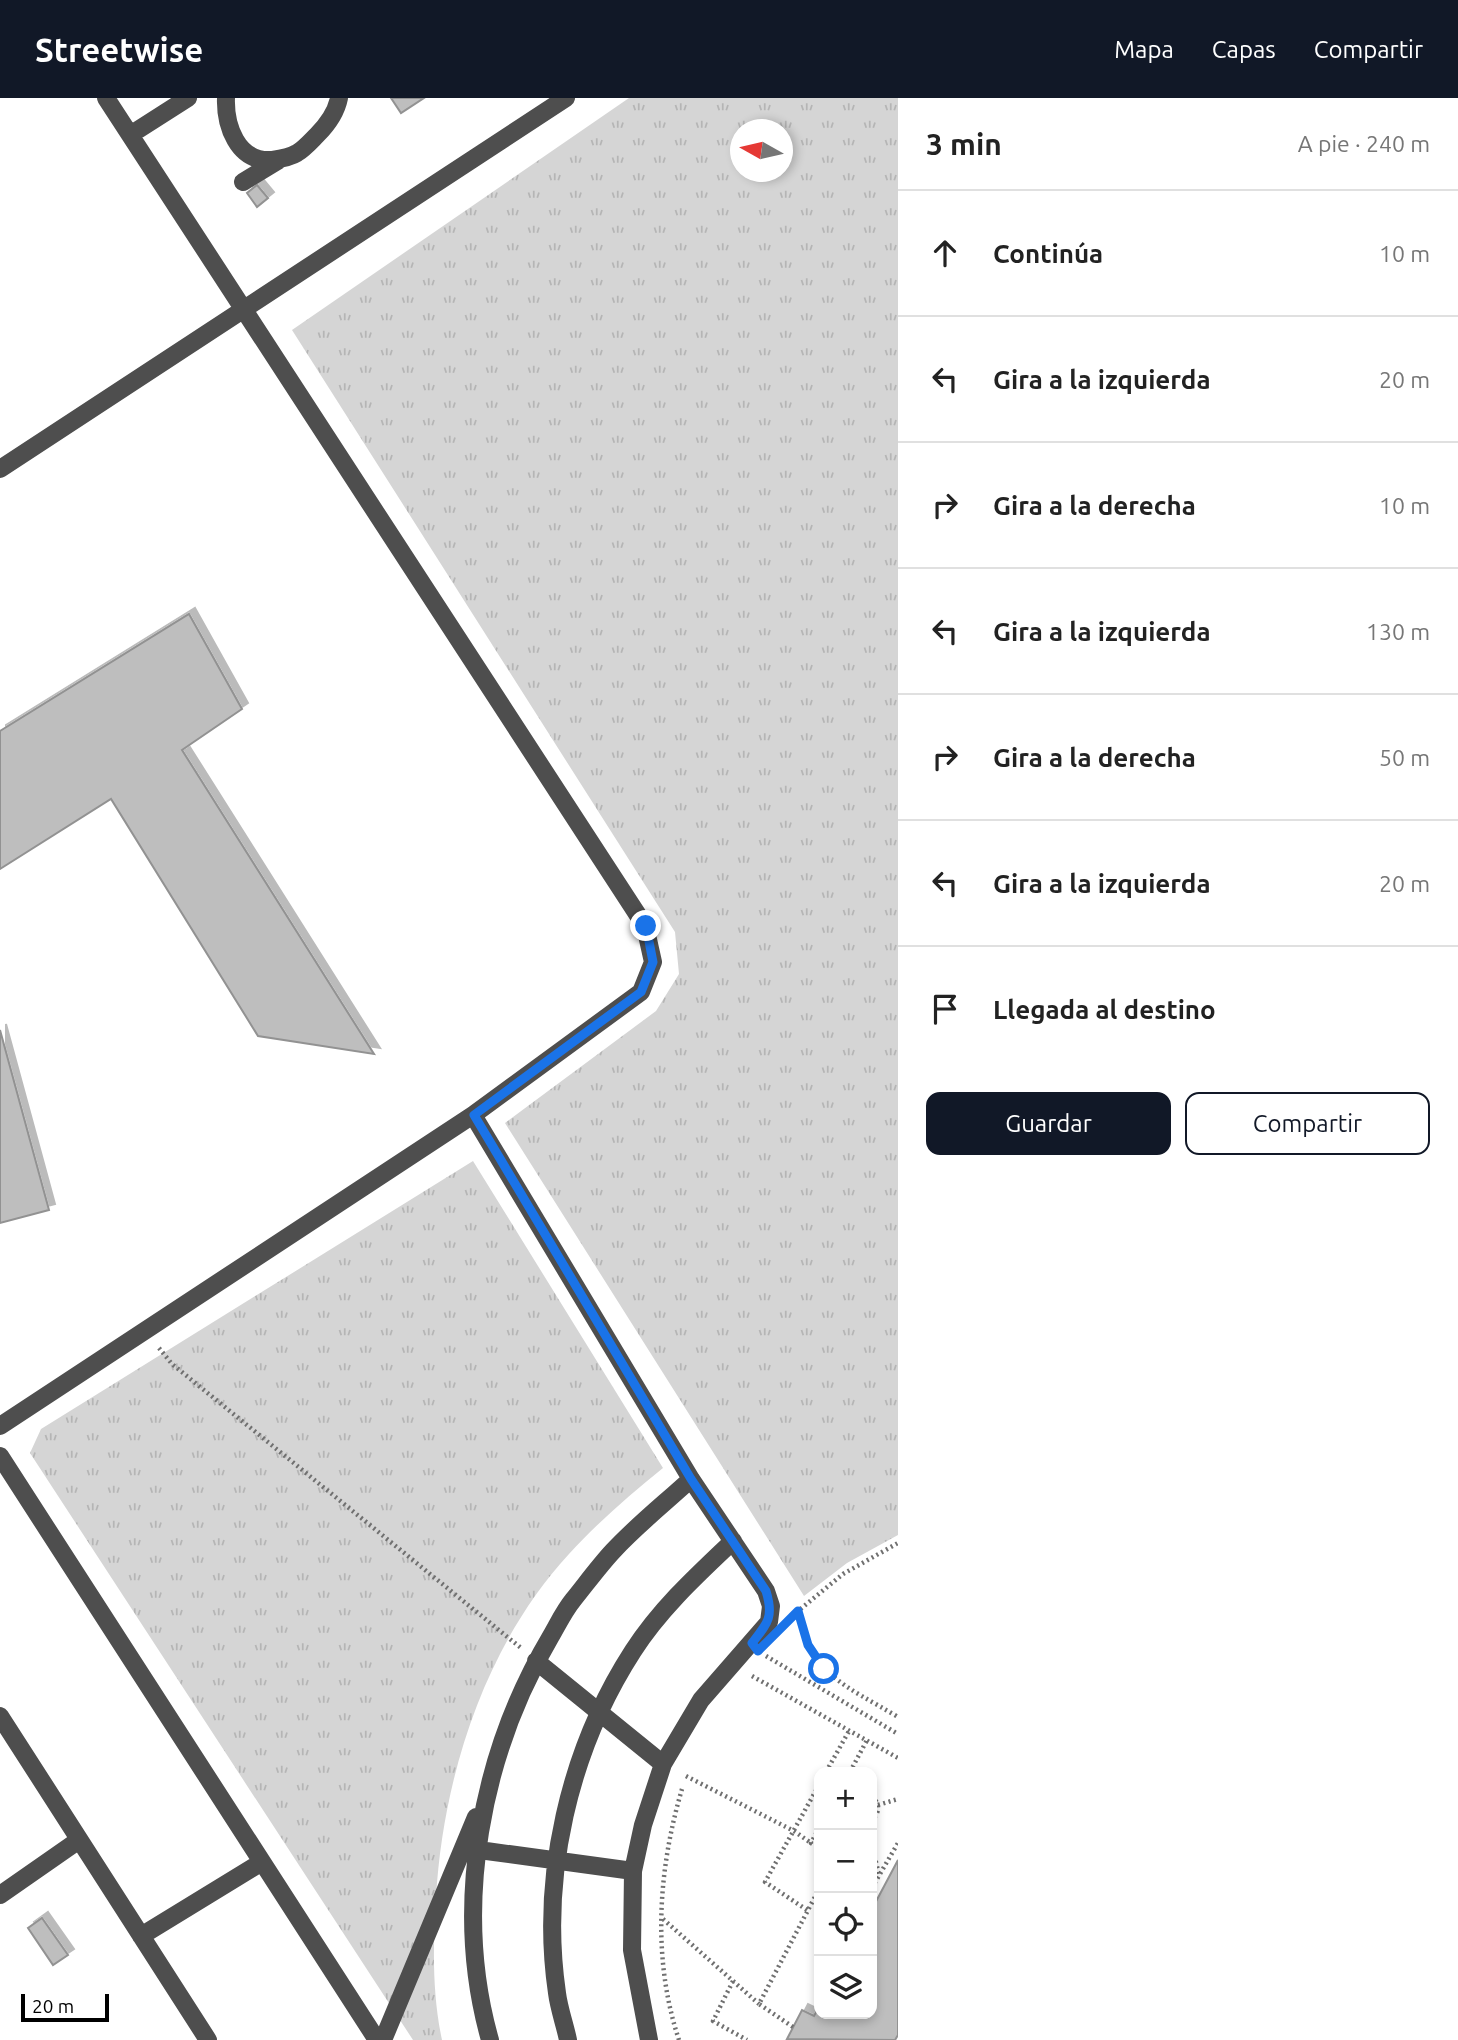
<!DOCTYPE html>
<html lang="es">
<head>
<meta charset="utf-8">
<style>
  :root { --surface:#fff; --page:#f6f6f6; --text:#222; --muted:#767676; --line:#e0e0e0; --accent:#111827 }
  body { margin:0; font-family:Ubuntu,sans-serif; background:var(--page); color:var(--text) }
  .controls { position:absolute; right:21px; bottom:21px; display:grid; overflow:hidden; border-radius:14px; box-shadow:0 4px 10px #0003 }
  .controls button { width:63px; height:63px; display:grid; place-items:center; padding:0; border:0; border-bottom:2px solid var(--line); background:var(--surface); color:var(--text); font:35px sans-serif }
  .compass { position:absolute; left:730px; top:21px; width:63px; height:63px; border-radius:50%; background:var(--surface); box-shadow:0 4px 10px #0003; rotate:278deg }
  .scale { position:absolute; left:21px; bottom:18px; width:88px; box-sizing:border-box; padding-left:7px; border:4px solid #000; border-top:0; font-size:19px; line-height:24px; white-space:nowrap; color:#000; -webkit-text-stroke:5px #fff; paint-order:stroke }
  .stop { position:absolute; width:21px; height:21px; margin:-16px; border:5px solid #1a73e8; border-radius:50%; background:#fff }
  .stop.end { background:#1a73e8; border-color:#fff; box-shadow:0 2px 7px #0008 }
  .list { margin:0; padding:0; list-style:none }
  h2 { display:flex; justify-content:space-between; align-items:center; height:91px; margin:0; padding:0 28px; font-size:30px }
  h2 small { font-size:23px; font-weight:400; color:var(--muted) }
  .list li { display:grid; grid-template-columns:46px 1fr auto; gap:21px; align-items:center; box-sizing:border-box; height:126px; padding:0 28px; border-top:2px solid var(--line) }
  .list b { display:block; font-size:26px; white-space:nowrap }
  .list em { font-size:23px; font-style:normal; color:var(--muted) }
  .actions { display:flex; gap:14px; padding:21px 28px }
  .actions a { flex:1; padding:16px 0; border:2px solid var(--accent); border-radius:14px; text-align:center; font-size:24px; color:var(--accent) }
  .actions .main { background:var(--accent); color:#fff }
  .icon { flex:none; width:38px; height:38px; fill:none; stroke:currentColor; stroke-width:2; stroke-linecap:round; stroke-linejoin:round }
  .map { position:relative; flex:none; width:898px; height:1942px; overflow:hidden }
  header { display:flex; align-items:center; gap:42px; box-sizing:border-box; height:98px; padding:0 35px; background:var(--accent); color:#fff }
  header strong { font-size:33px }
  nav { display:flex; gap:38px; margin-inline-start:auto; font-size:24px }
  main { display:flex }
  aside { flex:1; background:var(--surface) }
  .map>svg:first-child { display:block }
</style>
</head>
<body>
<header>
<strong>Streetwise</strong>
<nav><a>Mapa</a><a>Capas</a><a>Compartir</a></nav>
</header>
<main>
<div class="map">
<svg width="898" height="1942" viewBox="0 0 898 1942">
  <defs>
    <pattern id="grass-tufts" width="24" height="20" patternUnits="userSpaceOnUse" patternTransform="scale(1.75)"><rect width="24" height="20" fill="#d5d5d5"/><path d="M3 7l-1-3M5 7V3M7 7l1-3M15 17l-1-3M17 17v-4M19 17l1-3" fill="none" stroke="#b5b5b5"/></pattern>
    <filter id="shadow"><feDropShadow dx="6" dy="-6" stdDeviation="0" flood-color="#0004"/></filter>
  </defs>
  <rect width="100%" height="100%" fill="#fff"/>
  <path fill="url(#grass-tufts)" fill-rule="evenodd" d="M 629,0 L 898,0 L 898,1437 L 847,1465 L 804,1498 L 505,1025 L 656,913 L 679,876 L 675,834 L 292,232 ZM 740,32 L 782,32 L 782,74 L 740,74 Z
    M 473,1063 L 663,1370 C 630,1397 598,1424 569,1456 C 485,1547 443,1678 436,1800 C 433,1848 432,1895 442,1942 L 413,1942 L 30,1355 L 41,1331 Z"/>
  <path fill="#bebebe" stroke="#929292" stroke-width="2" filter="url(#shadow)" d="M 391,0 L 424,0 L 401,15 Z
    M 257,87 L 268,100 L 257,109 L 247,95 Z
    M 189,516 L 242,611 L 182,652 L 374,956 L 258,938 L 111,701 L 0,771 L 0,633 Z
    M 0,932 L 49,1112 L 0,1125 Z
    M 898,1762 L 898,1937 L 895,1942 L 787,1941 L 802,1912 L 814,1918 L 819,1909 L 819,1916 L 872,1916 L 872,1811 Z
    M 42,1820 L 68,1857 L 53,1867 L 28,1830 Z"/>
  <g fill="none" stroke-linecap="round" stroke-linejoin="round">
    <path stroke="#707070" stroke-width="4.5" stroke-dasharray="2 3.5" stroke-linecap="butt" d="M 159,1250 L 172,1266 L 521,1550
      M 798,1513 C 813,1579 845,1587 898,1619
      M 792,1518 L 843,1476 L 898,1445
      M 766,1558 L 898,1636
      M 752,1578 L 898,1660
      M 826,1674 L 849,1633
      M 850,1674 L 867,1642
      M 686,1678 L 794,1733 L 811,1745
      M 872,1698 C 880,1706 880,1714 872,1722
      M 878,1707 L 898,1701
      M 819,1730 L 811,1745 L 819,1750
      M 872,1747 L 879,1777
      M 872,1786 L 873,1788 L 898,1745
      M 807,1812 L 765,1784 L 819,1687
      M 663,1821 L 759,1906
      M 733,1883 L 713,1923 L 747,1942
      M 793,1929 L 759,1906 L 819,1791
      M 679,1942 C 652,1861 658,1772 682,1691"/>
    <path stroke="#4e4e4e" stroke-width="18" d="M 226,0 C 225,27 237,64 271,62 C 279,61 289,60 297,55 C 304,51 311,43 317,37 C 327,27 336,15 339,0
      M 130,37 L 188,0
      M 243,84 L 279,62
      M 0,371 L 566,0
      M 473,1017 L 691,1381 L 766,1493 L 771,1508 L 769,1524 L 701,1602 L 663,1666 L 643,1727 L 633,1773 L 632,1852 L 649,1942
      M 0,1328 L 473,1017 L 641,894 L 653,864 L 645,828 L 106,0
      M 0,1358 L 377,1942
      M 536,1563 L 663,1666
      M 0,1618 L 208,1942
      M 479,1752 L 633,1773
      M 0,1797 L 79,1742
      M 141,1838 L 262,1764
      M 383,1942 L 476,1719
      M 490,1942 C 452,1808 481,1656 551,1538 C 558,1526 564,1513 573,1502 C 586,1486 599,1468 613,1453 C 637,1427 665,1405 691,1381
      M 568,1942 C 565,1927 559,1911 557,1895 C 540,1779 569,1652 633,1553 C 660,1511 697,1477 733,1443"/>
  </g>
  <g fill="none" stroke-linecap="round" stroke-linejoin="round">
    <path stroke="#1a73e8" stroke-width="9" d="M 646,828 L 653,864 L 641,894 L 474,1017 L 691,1381 L 766,1493 C 774,1519 768,1525 752,1545 L 758,1553 L 798,1513 L 808,1547 L 824,1571"/>
  </g>
</svg>
<div class="controls">
<button>+</button>
<button>−</button>
<button><svg class="icon" aria-label="locate" viewBox="0 0 24 24"><circle cx="12" cy="12" r="6"/><path d="M12 2v4M12 18v4M2 12h4M18 12h4"/></svg></button>
<button><svg class="icon" aria-label="layers" viewBox="0 0 24 24"><path d="M12 4l9 5-9 5-9-5zM3 14l9 5 9-5"/></svg></button>
</div>
<svg class="compass" viewBox="-18 -18 36 36"><path d="M0-13l5 13h-10z" fill="#e53935"/><path d="M0 13l5-13h-10z" fill="#767676"/></svg>
<div class="scale">20 m</div>
<div class="stop" style="left:824px;top:1571px"></div>
<div class="stop end" style="left:646px;top:828px"></div>
</div>
<aside>
<h2>3 min<small>A pie · 240 m</small></h2>
<ul class="list">
<li><svg class="icon" aria-label="ahead" viewBox="0 0 24 24"><path d="M12 20V5M6 11l6-6 6 6"/></svg><div><b>Continúa</b></div><em>10 m</em></li>
<li><svg class="icon" aria-label="left" viewBox="0 0 24 24"><path d="M17 20v-9H6M10 6l-5 5 5 5"/></svg><div><b>Gira a la izquierda</b></div><em>20 m</em></li>
<li><svg class="icon" aria-label="right" viewBox="0 0 24 24"><path d="M7 20v-9h11M14 6l5 5-5 5"/></svg><div><b>Gira a la derecha</b></div><em>10 m</em></li>
<li><svg class="icon" aria-label="left" viewBox="0 0 24 24"><path d="M17 20v-9H6M10 6l-5 5 5 5"/></svg><div><b>Gira a la izquierda</b></div><em>130 m</em></li>
<li><svg class="icon" aria-label="right" viewBox="0 0 24 24"><path d="M7 20v-9h11M14 6l5 5-5 5"/></svg><div><b>Gira a la derecha</b></div><em>50 m</em></li>
<li><svg class="icon" aria-label="left" viewBox="0 0 24 24"><path d="M17 20v-9H6M10 6l-5 5 5 5"/></svg><div><b>Gira a la izquierda</b></div><em>20 m</em></li>
<li><svg class="icon" aria-label="arrive" viewBox="0 0 24 24"><path d="M6 21V4h12l-3 4 3 4H6"/></svg><div><b>Llegada al destino</b></div></li>
</ul>
<div class="actions"><a class="main">Guardar</a><a>Compartir</a></div>
</aside>
</main>
</body>
</html>
